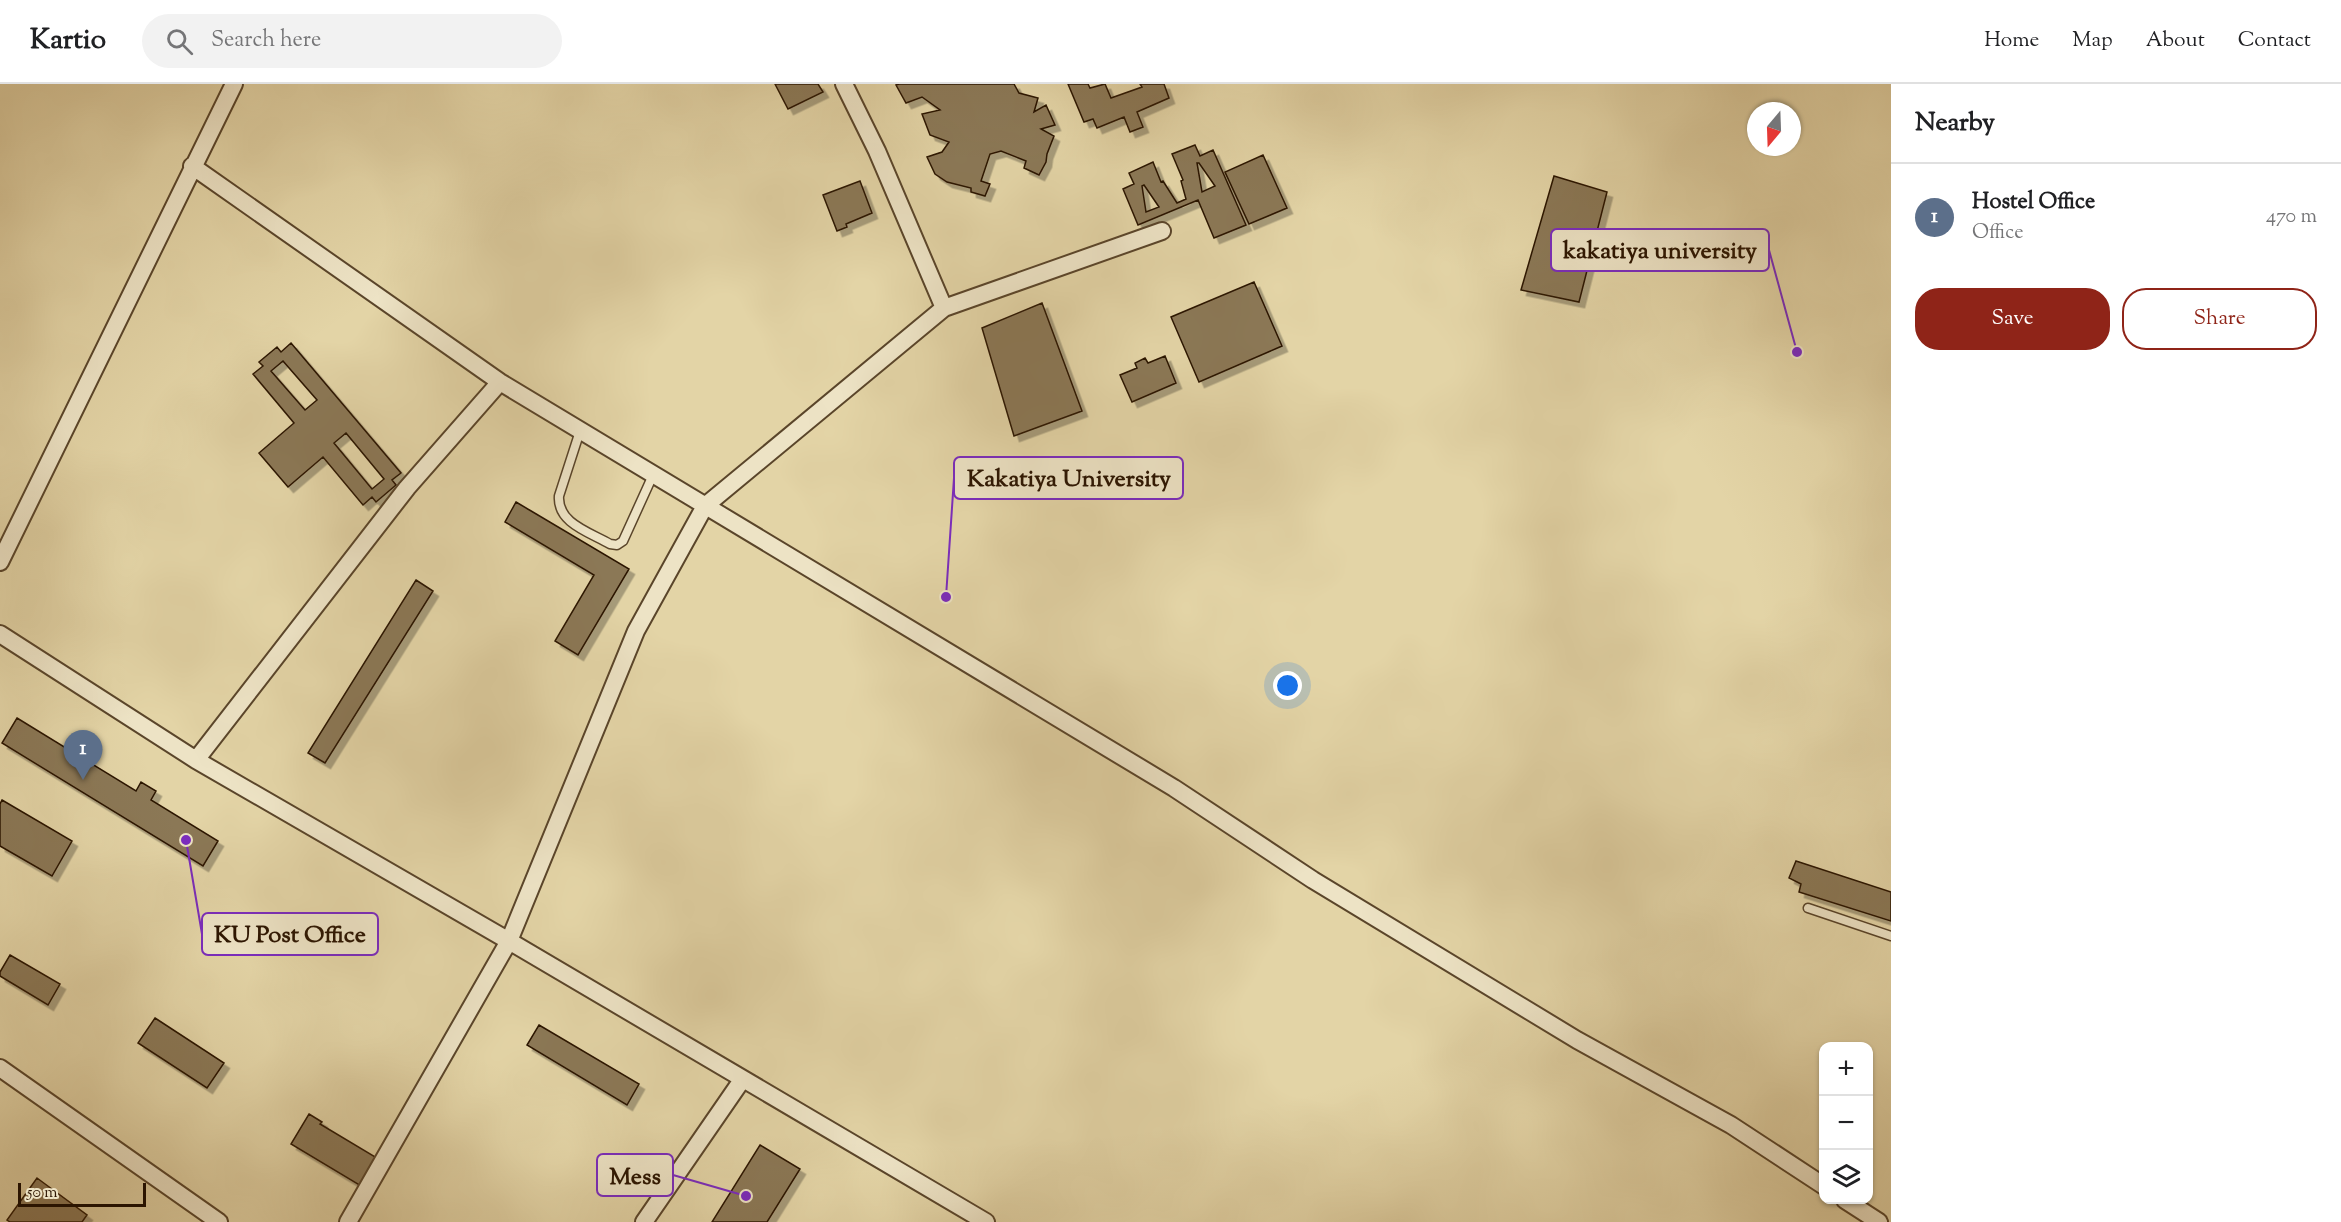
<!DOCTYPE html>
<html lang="en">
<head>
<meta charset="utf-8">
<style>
  :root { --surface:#fff; --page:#f2f2f2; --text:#202124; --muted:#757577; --line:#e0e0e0; --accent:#8f2418 }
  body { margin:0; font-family:"Sorts Mill Goudy",serif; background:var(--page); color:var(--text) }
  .controls { position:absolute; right:18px; bottom:18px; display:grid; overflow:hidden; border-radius:12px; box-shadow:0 2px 4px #0004 }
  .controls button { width:54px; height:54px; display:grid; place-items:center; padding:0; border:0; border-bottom:2px solid var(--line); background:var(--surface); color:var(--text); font:30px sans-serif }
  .compass { position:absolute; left:1747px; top:18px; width:54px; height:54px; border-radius:50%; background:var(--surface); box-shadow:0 2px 4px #0004; rotate:199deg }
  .scale { position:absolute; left:18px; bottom:15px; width:128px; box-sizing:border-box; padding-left:6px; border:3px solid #2c1501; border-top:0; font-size:16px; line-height:21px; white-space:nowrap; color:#2c1501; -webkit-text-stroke:4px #ede3c5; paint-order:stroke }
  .you { position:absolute; left:1288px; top:602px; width:21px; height:21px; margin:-15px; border:4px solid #fff; border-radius:50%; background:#1a73e8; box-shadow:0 0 0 9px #1a73e833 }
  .badge { display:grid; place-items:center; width:39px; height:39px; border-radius:50%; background:var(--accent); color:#fff; font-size:20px; font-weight:700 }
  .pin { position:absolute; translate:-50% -50px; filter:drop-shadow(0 2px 3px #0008) }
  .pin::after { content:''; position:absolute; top:32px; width:21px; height:18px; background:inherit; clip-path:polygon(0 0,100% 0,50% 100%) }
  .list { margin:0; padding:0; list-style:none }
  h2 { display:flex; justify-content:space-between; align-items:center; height:78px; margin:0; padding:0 24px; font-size:26px }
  h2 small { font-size:20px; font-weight:400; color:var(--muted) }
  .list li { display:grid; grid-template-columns:39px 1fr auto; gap:18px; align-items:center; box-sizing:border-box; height:108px; padding:0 24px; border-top:2px solid var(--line) }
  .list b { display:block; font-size:22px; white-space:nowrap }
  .list p { margin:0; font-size:20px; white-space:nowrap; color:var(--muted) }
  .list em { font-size:20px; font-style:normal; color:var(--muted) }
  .actions { display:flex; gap:12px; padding:18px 24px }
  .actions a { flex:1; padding:14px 0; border:2px solid var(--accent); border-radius:24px; text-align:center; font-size:21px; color:var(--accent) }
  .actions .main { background:var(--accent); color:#fff }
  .icon { flex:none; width:33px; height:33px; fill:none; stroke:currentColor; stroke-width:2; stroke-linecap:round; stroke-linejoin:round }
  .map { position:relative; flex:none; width:1891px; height:1138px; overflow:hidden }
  header { display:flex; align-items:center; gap:36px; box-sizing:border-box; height:84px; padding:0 30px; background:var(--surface); border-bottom:2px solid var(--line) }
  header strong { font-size:28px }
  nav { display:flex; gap:33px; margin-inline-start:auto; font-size:21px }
  .search { width:420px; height:54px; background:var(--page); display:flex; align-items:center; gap:15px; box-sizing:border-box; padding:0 21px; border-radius:33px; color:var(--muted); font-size:22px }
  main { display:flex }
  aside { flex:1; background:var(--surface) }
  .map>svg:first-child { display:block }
</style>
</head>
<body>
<header>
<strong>Kartio</strong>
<div class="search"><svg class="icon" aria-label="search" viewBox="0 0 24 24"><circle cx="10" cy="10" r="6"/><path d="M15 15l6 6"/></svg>Search here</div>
<nav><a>Home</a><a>Map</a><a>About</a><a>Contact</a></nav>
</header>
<main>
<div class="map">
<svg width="1891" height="1138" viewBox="0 0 1891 1138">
  <defs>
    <filter id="shadow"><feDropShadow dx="5.5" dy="5.5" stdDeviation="0" flood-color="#0004"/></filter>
  </defs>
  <rect width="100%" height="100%" fill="#e3d4a6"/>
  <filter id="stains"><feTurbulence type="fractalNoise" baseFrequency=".00333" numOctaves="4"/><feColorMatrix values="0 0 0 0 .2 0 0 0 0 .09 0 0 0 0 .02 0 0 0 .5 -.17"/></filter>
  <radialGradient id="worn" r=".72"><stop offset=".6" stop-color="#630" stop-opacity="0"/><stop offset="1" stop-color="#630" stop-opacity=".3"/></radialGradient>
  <path fill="#8b7857" stroke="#2c1501" stroke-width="1.5" fill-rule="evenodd" filter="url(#shadow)" d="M 775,0 L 818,0 L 823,8 L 788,25 Z
    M 899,0 L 1014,0 L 1019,9 L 1038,14 L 1034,28 L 1046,21 L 1055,41 L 1041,45 L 1054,52 L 1047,70 L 1046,78 L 1039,91 L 1024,84 L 1026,77 L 1001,67 L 990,70 L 981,97 L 990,100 L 985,112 L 971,108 L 971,104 L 947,98 L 935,90 L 927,73 L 942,68 L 949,58 L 930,51 L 922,30 L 940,26 L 922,13 L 906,19 L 896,1 Z
    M 1068,0 L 1088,0 L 1090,4 L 1105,0 L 1111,14 L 1142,3 L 1140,0 L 1164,0 L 1169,14 L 1137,28 L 1143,43 L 1130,48 L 1124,33 L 1097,44 L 1093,35 L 1084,38 Z
    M 1195,61 L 1200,72 L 1213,66 L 1246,141 L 1214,154 L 1198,116 L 1138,141 L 1123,105 L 1134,100 L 1129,89 L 1153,78 L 1161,98 L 1163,97 L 1177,119 L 1186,115 L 1181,97 L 1183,96 L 1172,70 ZM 1197,79 L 1199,79 L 1215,102 L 1202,108 ZM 1144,101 L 1159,123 L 1146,128 L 1142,102 Z
    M 1263,71 L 1287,124 L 1249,140 L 1225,88 Z
    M 1554,92 L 1607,108 L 1579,218 L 1521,206 Z
    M 860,97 L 872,129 L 846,140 L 847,143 L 837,147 L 823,111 Z
    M 1254,198 L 1282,262 L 1199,298 L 1171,233 Z
    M 1042,219 L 1082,327 L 1014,352 L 982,244 Z
    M 291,259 L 401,389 L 392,396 L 396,401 L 376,418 L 372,413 L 363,421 L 323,373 L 288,403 L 259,369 L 294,339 L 253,290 L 263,282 L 259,278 L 277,263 L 281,268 ZM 283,277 L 317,316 L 305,326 L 271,287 ZM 346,349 L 384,395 L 372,405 L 334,359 Z
    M 1165,272 L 1176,299 L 1132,318 L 1120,291 L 1137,284 L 1135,279 L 1145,274 L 1148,279 Z
    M 516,418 L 629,485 L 578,571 L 555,557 L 594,491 L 505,438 Z
    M 416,496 L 433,507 L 325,679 L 308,669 Z
    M 17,634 L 136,707 L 141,698 L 156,707 L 151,716 L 218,757 L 203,782 L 2,659 Z
    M 2,716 L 72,757 L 52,792 L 0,762 L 0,720 Z
    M 1796,777 L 1891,808 L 1891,837 L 1799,808 L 1801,800 L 1789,794 Z
    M 10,871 L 60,900 L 48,921 L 0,892 L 0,888 Z
    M 155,934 L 224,979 L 207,1004 L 138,959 Z
    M 539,941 L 639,1000 L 627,1021 L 527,961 Z
    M 309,1030 L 322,1038 L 320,1040 L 377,1074 L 366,1105 L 291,1060 Z
    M 760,1061 L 800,1085 L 767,1138 L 712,1138 Z
    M 37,1094 L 87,1131 L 82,1138 L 10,1138 L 7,1136 Z"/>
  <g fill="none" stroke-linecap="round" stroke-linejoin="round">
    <g stroke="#5a452a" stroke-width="11">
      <path id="lane" d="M 580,347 L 559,412 C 557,439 589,448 610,460 L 617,461 L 623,457 L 653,391
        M 1808,824 L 1891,852"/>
    </g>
    <g stroke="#5a452a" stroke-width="20">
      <path id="street" d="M 844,0 L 877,67 L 944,224
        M 192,82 L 500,298 L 1174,704 L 1313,796 L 1577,956 L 1731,1041 L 1824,1102
        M 0,478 L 234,0
        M 0,550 L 196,676 L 509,857 L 986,1138
        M 196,676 L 407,404 L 500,298
        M 0,984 L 219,1138
        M 1845,1116 L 1879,1138
        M 348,1138 L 509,857 L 636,547 L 705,422 L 944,224 L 1162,147
        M 644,1138 L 742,996"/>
    </g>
    <use href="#lane" stroke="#ede3c5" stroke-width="8"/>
    <use href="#street" stroke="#ede3c5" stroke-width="16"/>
  </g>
  <path fill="none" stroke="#7b2cbf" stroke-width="2" d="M1797 268L1769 166M946 513L954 394M186 756L202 850M746 1112L673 1091"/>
  <g fill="#7b2cbf" stroke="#ede3c5" stroke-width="2">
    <circle cx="1797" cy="268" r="6"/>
    <circle cx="946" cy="513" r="6"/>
    <circle cx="186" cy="756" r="6"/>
    <circle cx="746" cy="1112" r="6"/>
  </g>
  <g fill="#ede3c5" stroke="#7b2cbf" stroke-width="2">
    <rect x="1551" y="145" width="218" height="42" rx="6"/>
    <rect x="954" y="373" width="229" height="42" rx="6"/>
    <rect x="202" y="829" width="176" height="42" rx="6"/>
    <rect x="597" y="1070" width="76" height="42" rx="6"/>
  </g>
  <g font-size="24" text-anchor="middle" font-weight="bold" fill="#2c1501">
    <text x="1660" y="174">kakatiya university</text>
    <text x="1069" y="402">Kakatiya University</text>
    <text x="290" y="858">KU Post Office</text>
    <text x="635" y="1100">Mess</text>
  </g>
  <rect width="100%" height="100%" filter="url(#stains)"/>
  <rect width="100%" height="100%" fill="url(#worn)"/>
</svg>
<div class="controls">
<button>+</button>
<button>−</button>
<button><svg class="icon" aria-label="layers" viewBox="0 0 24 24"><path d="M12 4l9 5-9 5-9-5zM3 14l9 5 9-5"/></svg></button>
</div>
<svg class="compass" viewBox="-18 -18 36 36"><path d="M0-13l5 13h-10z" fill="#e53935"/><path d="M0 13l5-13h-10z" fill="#757577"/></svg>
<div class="scale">50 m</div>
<div class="you"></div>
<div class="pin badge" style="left:83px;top:696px;background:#5c6f8a">1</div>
</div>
<aside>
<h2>Nearby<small></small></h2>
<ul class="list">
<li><span class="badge" style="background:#5c6f8a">1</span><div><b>Hostel Office</b><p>Office</p></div><em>470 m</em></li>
</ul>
<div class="actions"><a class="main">Save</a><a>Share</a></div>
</aside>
</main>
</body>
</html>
